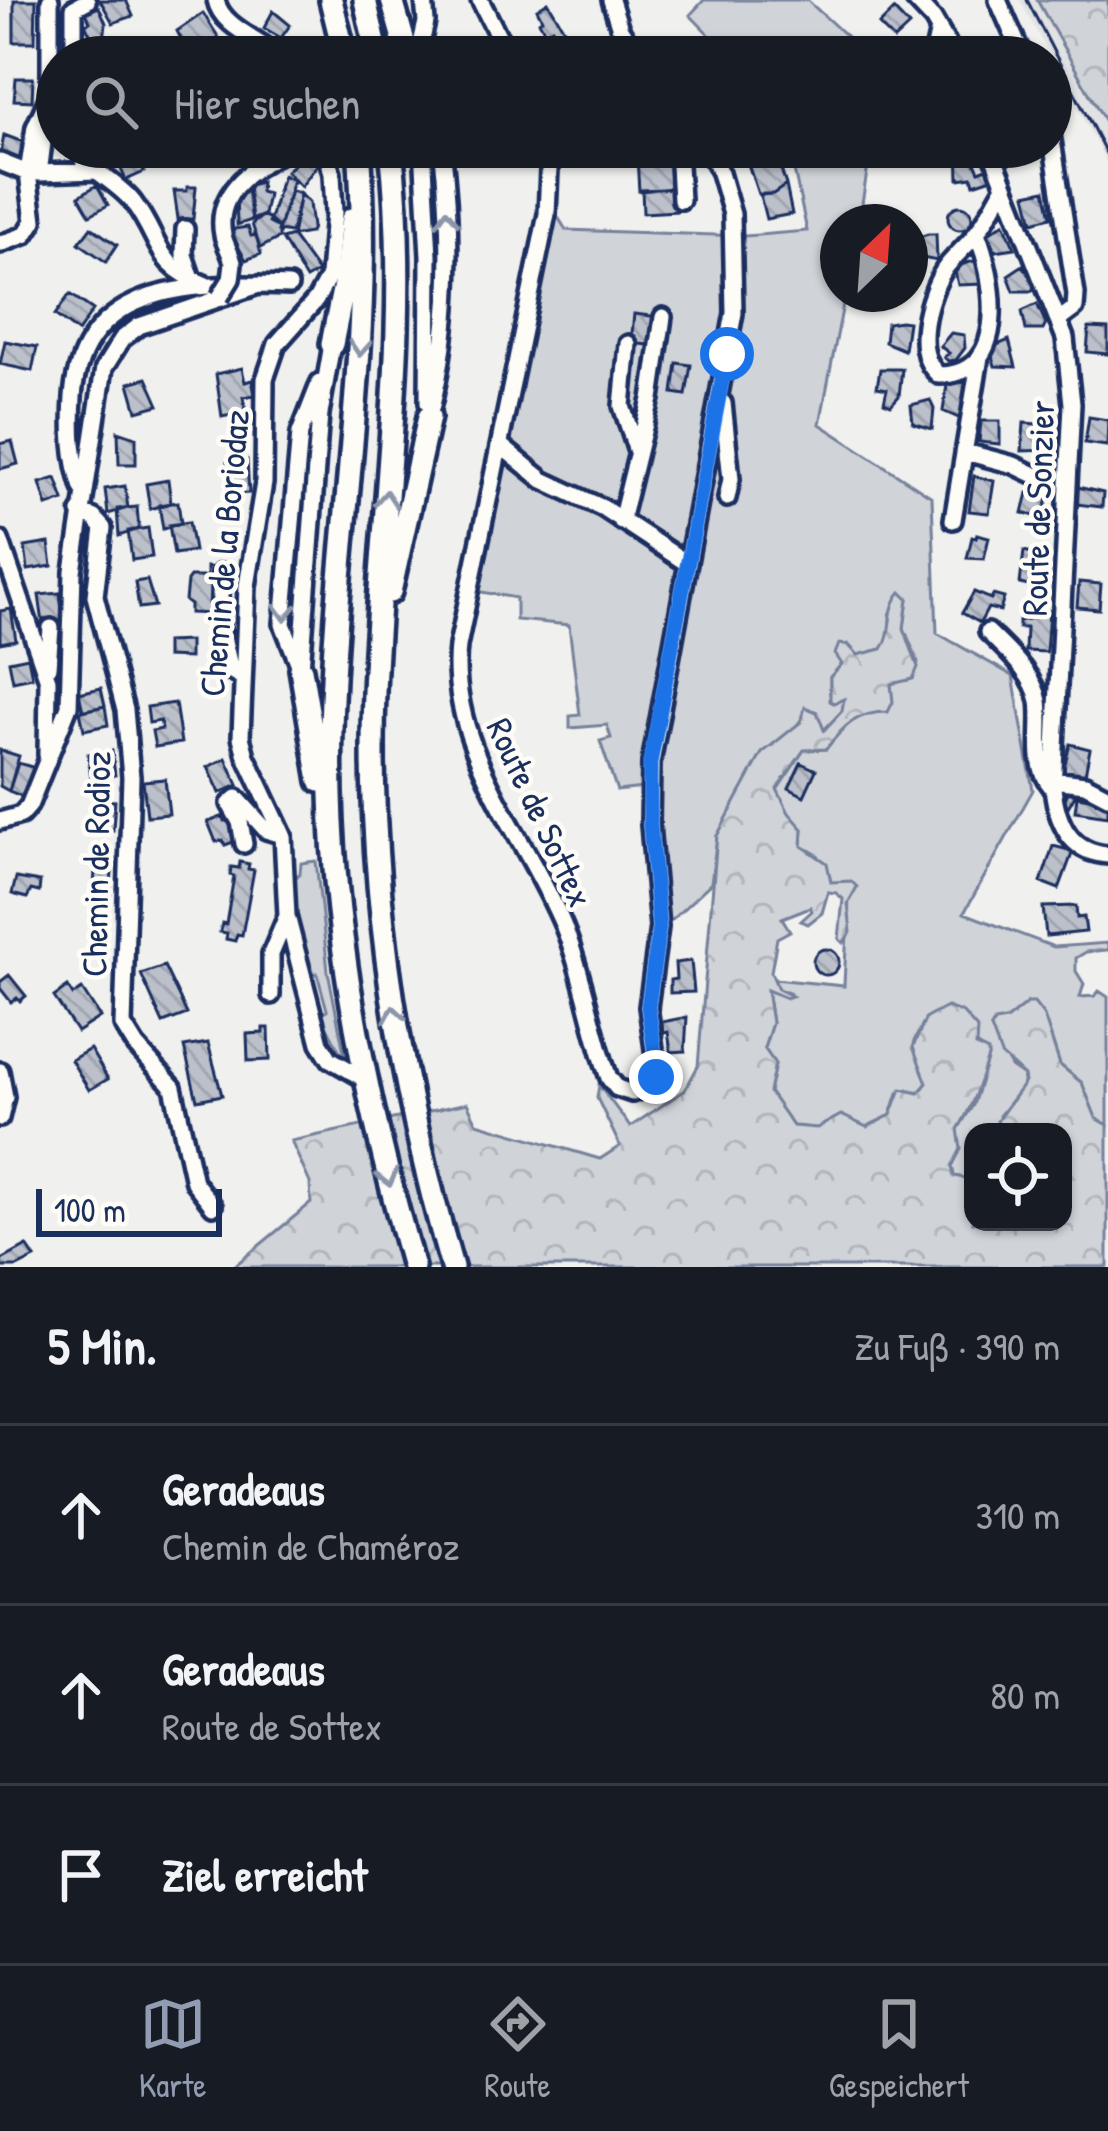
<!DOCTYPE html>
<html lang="de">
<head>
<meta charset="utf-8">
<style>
  :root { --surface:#171b24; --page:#20242c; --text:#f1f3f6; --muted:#9ea1a6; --line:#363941; --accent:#919bb2 }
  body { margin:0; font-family:"Patrick Hand",sans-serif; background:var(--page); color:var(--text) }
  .controls { position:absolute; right:36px; bottom:36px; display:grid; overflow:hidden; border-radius:24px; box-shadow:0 3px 9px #0004 }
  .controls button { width:108px; height:108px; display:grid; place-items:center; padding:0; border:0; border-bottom:3px solid var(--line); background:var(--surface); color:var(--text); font:60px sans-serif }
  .compass { position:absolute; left:820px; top:204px; width:108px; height:108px; border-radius:50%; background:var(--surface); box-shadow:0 3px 9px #0004; rotate:25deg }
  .scale { position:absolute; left:36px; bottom:30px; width:186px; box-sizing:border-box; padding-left:12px; border:6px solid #1b2f5e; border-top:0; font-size:33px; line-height:42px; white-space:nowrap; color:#1b2f5e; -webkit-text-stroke:9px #fdfcf7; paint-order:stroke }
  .stop { position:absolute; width:36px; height:36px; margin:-27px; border:9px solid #1a73e8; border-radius:50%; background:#fff }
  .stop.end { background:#1a73e8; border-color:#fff; box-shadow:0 3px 12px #0008 }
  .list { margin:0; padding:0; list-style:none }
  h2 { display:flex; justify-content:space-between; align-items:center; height:156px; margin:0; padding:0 48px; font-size:51px }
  h2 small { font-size:39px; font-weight:400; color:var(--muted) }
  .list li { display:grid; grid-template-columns:78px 1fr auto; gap:36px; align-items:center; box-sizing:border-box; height:180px; padding:0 48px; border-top:3px solid var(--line) }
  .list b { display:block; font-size:45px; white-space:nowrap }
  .list p { margin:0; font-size:39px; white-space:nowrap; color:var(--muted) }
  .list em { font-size:39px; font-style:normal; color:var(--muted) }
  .icon { flex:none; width:66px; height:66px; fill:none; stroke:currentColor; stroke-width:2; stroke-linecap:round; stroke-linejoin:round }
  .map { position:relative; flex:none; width:1108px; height:1267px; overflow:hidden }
  .search { position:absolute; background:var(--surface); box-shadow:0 3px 9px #0004; left:36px; right:36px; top:36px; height:132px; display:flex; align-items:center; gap:30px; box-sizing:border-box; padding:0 42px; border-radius:66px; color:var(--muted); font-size:45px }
  .sheet { height:696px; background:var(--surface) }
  nav { display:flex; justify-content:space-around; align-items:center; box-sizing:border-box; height:168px; border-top:3px solid var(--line); background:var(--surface); font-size:33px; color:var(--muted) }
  nav a { display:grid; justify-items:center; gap:6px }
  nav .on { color:var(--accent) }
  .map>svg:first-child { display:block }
</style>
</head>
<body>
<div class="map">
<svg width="1108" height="1267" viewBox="0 0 1108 1267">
  <defs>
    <pattern id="forest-crowns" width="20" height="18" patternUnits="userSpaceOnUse" patternTransform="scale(3)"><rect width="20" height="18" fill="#d0d3d8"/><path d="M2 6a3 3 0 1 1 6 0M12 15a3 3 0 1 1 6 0" fill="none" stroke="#b2b5bc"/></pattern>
    <pattern id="building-back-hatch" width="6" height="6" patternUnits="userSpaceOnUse" patternTransform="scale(3)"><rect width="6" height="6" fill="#bbc0ca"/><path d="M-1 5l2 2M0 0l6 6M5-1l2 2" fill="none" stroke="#a0a5b0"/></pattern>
  </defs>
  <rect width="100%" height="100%" fill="#f0f0ee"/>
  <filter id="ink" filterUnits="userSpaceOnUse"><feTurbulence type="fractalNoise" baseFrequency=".00833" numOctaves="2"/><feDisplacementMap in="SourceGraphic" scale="24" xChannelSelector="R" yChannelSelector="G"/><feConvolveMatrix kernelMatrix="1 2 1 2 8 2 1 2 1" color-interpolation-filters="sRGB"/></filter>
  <g filter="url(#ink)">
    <path fill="#e0e2e3" d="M 1020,0 L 1037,0 L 1108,127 L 1108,165 Z"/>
    <path fill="#d0d3d8" stroke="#76819b" stroke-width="3" d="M 704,0 L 807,0 L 869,57 L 731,57 L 690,15 Z
      M 789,147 L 871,147 L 859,222 L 838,222 L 838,294 L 845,294 L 820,424 L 932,497 L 937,633 L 1013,676 L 1033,790 L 964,913 L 1054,947 L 1108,943 L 1108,950 L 1086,952 L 1076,958 L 1076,971 L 1084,984 L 1080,997 L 1095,996 L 1099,991 L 1108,997 L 1108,1125 L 1096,1118 L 1082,1083 L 1060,1065 L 1050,1034 L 1027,1003 L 1012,1017 L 991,1028 L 1011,1067 L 1024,1076 L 1022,1087 L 999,1116 L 1007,1131 L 1017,1127 L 1033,1132 L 973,1132 L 973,1180 L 954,1176 L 952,1166 L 959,1153 L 958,1129 L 973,1105 L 988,1057 L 974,1043 L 926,1018 L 914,1041 L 928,1082 L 918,1093 L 908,1089 L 898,1093 L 891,1115 L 863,1128 C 831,1107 840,1126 815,1128 C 808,1128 800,1126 793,1126 L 769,1092 L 775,1064 L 764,1048 L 772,1023 L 767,990 L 791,994 L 778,989 L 774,979 L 844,986 C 845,955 848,928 849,898 L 831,882 L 818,855 L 802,846 L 803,829 L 788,813 L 777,790 L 804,750 L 826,749 C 845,725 857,712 888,711 L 891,684 L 913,678 L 918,662 L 904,628 L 908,599 L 890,614 L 890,637 L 882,649 L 858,655 L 848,644 L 842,664 L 830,677 L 830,694 L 844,699 L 842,711 L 824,730 L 818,716 L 803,717 L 717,836 L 711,883 L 667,924 L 651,933 L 644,788 L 617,791 L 600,741 L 611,738 L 607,725 L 570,728 L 570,716 L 580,715 L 569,625 L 516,620 L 516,598 L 476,591 L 555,212 L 566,230 L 745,236 L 807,231 Z
      M 316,861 L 328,971 L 346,1062 L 336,1059 L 340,1052 L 320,1013 L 327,1010 L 317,973 L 310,974 L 293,922 L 290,884 L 300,873 L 301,863 Z"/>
    <path fill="url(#forest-crowns)" stroke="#76819b" stroke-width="3" d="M 1037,0 L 1108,0 L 1108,127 Z
      M 901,592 L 908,599 L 904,628 L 918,667 L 913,679 L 891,684 L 893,702 L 888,712 C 857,712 844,725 826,749 L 804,750 L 777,789 L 789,813 L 803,829 L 802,846 L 827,863 L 831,882 L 851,881 L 857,887 L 848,903 L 851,932 L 843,943 L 839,939 L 843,899 L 836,893 L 828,892 L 822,913 L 808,924 L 801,921 L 812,911 L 810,907 L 782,918 L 790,931 L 777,938 L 771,972 L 778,989 L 792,996 L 786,998 L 767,990 L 772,1023 L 764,1048 L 775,1064 L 769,1092 L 793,1126 L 817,1128 L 841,1115 L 867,1127 L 891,1115 L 901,1089 L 919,1093 L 927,1083 L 913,1047 L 926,1018 L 947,1007 L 963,1013 L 977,1029 L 976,1046 L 988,1052 L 988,1057 C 979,1084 973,1106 958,1129 L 961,1149 L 952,1166 L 954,1176 L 973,1180 L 973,1222 L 1063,1222 L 1063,1132 C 1041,1132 1023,1127 1003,1132 L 997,1121 L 1025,1082 L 1024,1076 L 1001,1055 L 991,1028 L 994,1022 L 1006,1020 L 1027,1003 L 1034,1003 L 1044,1016 L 1060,1065 L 1082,1083 L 1096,1118 L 1108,1125 L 1108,1267 L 233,1267 L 311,1203 L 310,1183 L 291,1141 L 467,1103 L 477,1123 L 600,1159 L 620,1146 L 597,1098 L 599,1085 L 630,1127 L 685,1090 L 698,1066 L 717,836 L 762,753 L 801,722 L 805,707 L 817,712 L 824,730 L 842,711 L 844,699 L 834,703 L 830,701 L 830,677 L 842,664 L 835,654 L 839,644 L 848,645 L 858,655 L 882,649 C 894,631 885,610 901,592 Z"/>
    <path fill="url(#building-back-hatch)" stroke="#1b2f5e" stroke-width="3" d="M 14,0 L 36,0 L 35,42 L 14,42 Z
      M 100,0 L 126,0 L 133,16 L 113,23 Z
      M 548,2 L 565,31 L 556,36 L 552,28 L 545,32 L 539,21 L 542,19 L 537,9 Z
      M 99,7 L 106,23 L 102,57 L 88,57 L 84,49 L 90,47 L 85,36 L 90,34 L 85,24 L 90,22 L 86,12 Z
      M 894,10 L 909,26 L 894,40 L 879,25 Z
      M 273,11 L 290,25 L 281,38 L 264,28 Z
      M 203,13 L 219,38 L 216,40 L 225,57 L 190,57 L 177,31 Z
      M 552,28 L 563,49 L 548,57 L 535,57 L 537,53 L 530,40 Z
      M 16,78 L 33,78 L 32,101 L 14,100 Z
      M 4,135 L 23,142 L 19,166 L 0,158 Z
      M 111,147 L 134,147 L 144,172 L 126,180 Z
      M 743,147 L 774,147 L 777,157 L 748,164 Z
      M 968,147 L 979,171 L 987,168 L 992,178 L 974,184 L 972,177 L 959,179 L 958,148 Z
      M 308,152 L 320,161 L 301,187 L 286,171 Z
      M 671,155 L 673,188 L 639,191 L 637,158 Z
      M 777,157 L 786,185 L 773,194 L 758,194 L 748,164 Z
      M 283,175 L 293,180 L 279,228 L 269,223 Z
      M 261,182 L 260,192 L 268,194 L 264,215 L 252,220 L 248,185 Z
      M 97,185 L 108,205 L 90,215 L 79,196 Z
      M 786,185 L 792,214 L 766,219 L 760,195 L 773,194 Z
      M 187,187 L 196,187 L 193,219 L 178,219 L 174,191 L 187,191 Z
      M 676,188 L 677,211 L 643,213 L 642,190 Z
      M 247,190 L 252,220 L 237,225 L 236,193 Z
      M 1045,190 L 1051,217 L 1033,222 L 1026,194 Z
      M 291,191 L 300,194 L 291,233 L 278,231 Z
      M 300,194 L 309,203 L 312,227 L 310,233 L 292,236 Z
      M948 218a12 12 0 1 1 24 0a12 12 0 1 1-24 0Z
      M 264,215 L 279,228 L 279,238 L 260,248 L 252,224 Z
      M 1004,223 L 1015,248 L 995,251 L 987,234 Z
      M 91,227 L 117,245 L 106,262 L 79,243 Z
      M 248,227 L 251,236 L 256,235 L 261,254 L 246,260 L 233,238 L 234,229 Z
      M 928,234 L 936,234 L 937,261 L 917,257 L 916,238 Z
      M 292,236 L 318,272 L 306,279 L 282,239 Z
      M 977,260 L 983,284 L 958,285 L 954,267 Z
      M 1023,265 L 1035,284 L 1032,291 L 1014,291 L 1008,275 Z
      M 70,294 L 93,310 L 78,332 L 55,315 Z
      M 1037,304 L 1046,324 L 1043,330 L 1026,330 L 1022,311 Z
      M 634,314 L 660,317 L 657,346 L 631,343 Z
      M 900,321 L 908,322 L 904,350 L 885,342 L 887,323 Z
      M 1089,328 L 1108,329 L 1108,354 L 1087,352 Z
      M 951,333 L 964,335 L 965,348 L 956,360 L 948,361 L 944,357 L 949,353 L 940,346 Z
      M 1009,340 L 1016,367 L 995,366 L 990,348 Z
      M 5,341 L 37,347 L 32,371 L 0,364 Z
      M 677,363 L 691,365 L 686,395 L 673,393 Z
      M 242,368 L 245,382 L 252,380 L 255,395 L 243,397 L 246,412 L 222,417 L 216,374 Z
      M 880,369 L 902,369 L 899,396 L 891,405 L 884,402 L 887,389 L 877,387 Z
      M 147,378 L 159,405 L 137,411 L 129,383 Z
      M 958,382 L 966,383 L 966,392 L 970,393 L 961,419 L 943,411 L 947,385 Z
      M 930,400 L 934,409 L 932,429 L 913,423 L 911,405 Z
      M 1089,417 L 1108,420 L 1107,446 L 1085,443 Z
      M 981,421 L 1000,421 L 1000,444 L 979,442 Z
      M 1024,423 L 1051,425 L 1050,450 L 1022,451 Z
      M 118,431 L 136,437 L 136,464 L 119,464 Z
      M 12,441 L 18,464 L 0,469 L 0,444 Z
      M 247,460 L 249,493 L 232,494 L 227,462 Z
      M 974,476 L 994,481 L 989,513 L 969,511 Z
      M 56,478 L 64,500 L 47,506 L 40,483 Z
      M 168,480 L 171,503 L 150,509 L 146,484 Z
      M 125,486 L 128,508 L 108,514 L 105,489 Z
      M 1078,487 L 1103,493 L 1102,507 L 1076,504 Z
      M 1028,493 L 1048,498 L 1043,518 L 1023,513 Z
      M 178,502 L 181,523 L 163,529 L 159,505 Z
      M 137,507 L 139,529 L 119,536 L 117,509 Z
      M 189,522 L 194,551 L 174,554 L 169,525 Z
      M 148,528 L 152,557 L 132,560 L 128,531 Z
      M 977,534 L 989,537 L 984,559 L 967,558 L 972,537 L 976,538 Z
      M 49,543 L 52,566 L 28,570 L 25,547 Z
      M 1024,551 L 1044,556 L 1037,588 L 1020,584 Z
      M 207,567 L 217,568 L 215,614 L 190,613 L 190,605 L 185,601 L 187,581 L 190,577 L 207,577 Z
      M 147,580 L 155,606 L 139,608 L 135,582 Z
      M 1079,582 L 1101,584 L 1099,609 L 1077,607 Z
      M 974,592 L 991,599 L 993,595 L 1004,598 L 1000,611 L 988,608 L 980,623 L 962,613 Z
      M 60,593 L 63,621 L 43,623 L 39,595 Z
      M 11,609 L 16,640 L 0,643 L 0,611 Z
      M 1033,610 L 1049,611 L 1046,652 L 1025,651 L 1026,628 L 1019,628 L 1019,621 L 1033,618 Z
      M 189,641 L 189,658 L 166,657 L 166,642 Z
      M 28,657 L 32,677 L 13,681 L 9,661 Z
      M 101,688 L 105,706 L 83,711 L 79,693 Z
      M 175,703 L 181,743 L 155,747 L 152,731 L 162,729 L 160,721 L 149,723 L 147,707 Z
      M 105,706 L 108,725 L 84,730 L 80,711 Z
      M 1070,744 L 1090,749 L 1084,779 L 1068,807 L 1062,804 L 1078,774 L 1063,771 Z
      M 0,750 L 19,756 L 9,791 L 0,786 Z
      M 112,751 L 115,775 L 91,778 L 88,754 Z
      M 226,758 L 238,785 L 220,793 L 208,767 Z
      M 18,763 L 39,769 L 28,799 L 9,791 Z
      M 801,763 L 816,770 L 804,796 L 789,788 Z
      M 165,779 L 169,814 L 147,816 L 143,781 Z
      M 1077,796 L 1108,801 L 1108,816 L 1075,811 Z
      M 94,800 L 115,801 L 113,830 L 92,828 Z
      M 224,816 L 225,821 L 232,819 L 239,840 L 225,845 L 223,840 L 216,842 L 208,822 Z
      M 1053,846 L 1073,851 L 1059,889 L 1041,882 Z
      M 240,862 L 249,864 L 248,869 L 254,870 L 242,935 L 237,934 L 235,941 L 226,939 L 227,933 L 220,932 L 222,923 L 226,924 L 234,876 L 230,875 L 231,867 L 239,868 Z
      M 95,870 L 112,872 L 110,898 L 103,897 L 103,905 L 93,904 Z
      M 16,878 L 40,882 L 39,892 L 31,890 L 27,898 L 12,894 Z
      M 1076,906 L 1077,918 L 1084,917 L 1086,932 L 1046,936 L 1043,907 Z
      M813 962a13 13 0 1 1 26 0a13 13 0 1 1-26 0Z
      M 691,961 L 694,992 L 670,993 L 670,980 L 676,979 L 675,963 Z
      M 164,966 L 187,1014 L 163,1023 L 141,974 Z
      M 9,975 L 26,996 L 20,1001 L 17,998 L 11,1002 L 0,988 L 0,982 Z
      M 68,987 L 73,995 L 82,989 L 100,1017 L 77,1032 L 54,997 Z
      M 687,1017 L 685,1051 L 671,1052 L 668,1032 L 663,1033 L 662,1022 Z
      M 263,1028 L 269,1028 L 270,1060 L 248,1061 L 247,1034 L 263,1033 Z
      M 208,1043 L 222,1095 L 197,1100 L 184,1047 Z
      M 90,1049 L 108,1079 L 89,1090 L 71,1060 Z
      M 27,1246 L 35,1258 L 17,1267 L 2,1267 L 0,1261 Z"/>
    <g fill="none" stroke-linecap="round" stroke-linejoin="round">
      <g stroke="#1b2f5e" stroke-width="24">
        <path id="minor" d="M 216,0 C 221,27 260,39 280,57
          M 480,0 L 509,57
          M 611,0 L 620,29 L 638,57
          M 915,0 L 933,19 L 955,57
          M 998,0 L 1023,57
          M 74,57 L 74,8 L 87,1
          M 418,57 L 426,22 L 424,0
          M 933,57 L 939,29
          M 35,127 L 44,135 L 39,173 L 97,171 C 108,180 124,190 133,202 C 163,242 152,264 206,285
          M 1051,134 L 1076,294 L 1075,308 L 1059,320
          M 81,147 L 85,170
          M 325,147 L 332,174 L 334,213 L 329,276 L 316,300 L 277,344 L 265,379 L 264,483 L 247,586 L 241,737 L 246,756 L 283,835 L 287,916 L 320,1043 L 330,1059 L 365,1079
          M 423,147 L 429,256 L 428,403
          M 550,147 L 547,214 L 458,646 C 447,748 527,837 564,927 C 584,976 591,1028 609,1078 L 617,1088 L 632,1093 L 649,1086 L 657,1070 L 648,1007 L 659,927 L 650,825 L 651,763 L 734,313 L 732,214 L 720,173 L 707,147
          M 678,147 L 681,200
          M 990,147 L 1065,338 L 1072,404 L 1053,788 C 1057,823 1070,853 1108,855
          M 0,162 L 28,173
          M 185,229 L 184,255 L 192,279
          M 977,233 C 994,276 1012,375 939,375 C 911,353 928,296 944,270 C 953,257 966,247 975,235 C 987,220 995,202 1005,186
          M 0,244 L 25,235 L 34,221 L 28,173 L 35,127 L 50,94 L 50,0
          M 233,263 C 231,253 225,245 223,235 C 214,189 258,164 293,147
          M 628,344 L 622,406 L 637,452
          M 723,403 L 731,479 L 727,498
          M 429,417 C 452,330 453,236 442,147
          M 500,445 L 543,480 L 603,508 L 688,564
          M 965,452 L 1014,465 L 1039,477
          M 82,488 C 72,458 71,429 73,397 C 82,280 201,283 289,286
          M 80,512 L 94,518 L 103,528 L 95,596 L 125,710 L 131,777 L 123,1025 L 136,1046 L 173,1087 L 194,1182 L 213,1206
          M 953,520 L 980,357
          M 621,521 L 651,399 L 663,317
          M 0,540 L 48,680 L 47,755
          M 221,573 L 219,620 L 231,671 L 242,677
          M 988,632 C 1007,651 1034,674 1039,701 C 1043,728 1032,764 1051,786
          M 298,662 L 283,624 L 300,433 L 320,382
          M 48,667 L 51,628
          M 301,669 L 320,414 L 332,344
          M 1053,780 L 1085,784 L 1108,796
          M 0,821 L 21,815 L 29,806 L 69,706 L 73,571 L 104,368 L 122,339 L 139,326 L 259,285
          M 244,844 L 240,822 L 230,804 L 237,798 L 266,830 L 283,835
          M 271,995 L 271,954 L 287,916
          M 0,1071 L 5,1097 L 0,1118"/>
      </g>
      <g stroke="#1b2f5e" stroke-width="30">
        <path id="highway" d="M 331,0 L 345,57
          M 365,0 L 378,57
          M 392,0 L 407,53
          M 359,147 C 374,342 336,534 331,729 C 326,912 363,1091 413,1267
          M 391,147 C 411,328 381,511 374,692 C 367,887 398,1080 452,1267
          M 332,344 L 347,270 L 352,219
          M 390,592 L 429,417
          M 301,669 L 320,781"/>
      </g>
      <use href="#minor" stroke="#fdfcf7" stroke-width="15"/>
      <use href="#highway" stroke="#fdfcf7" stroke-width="21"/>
      <path stroke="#1b2f5e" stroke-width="3" d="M 1027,0 L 1108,157"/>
      <g stroke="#1b2f5e" stroke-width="24" stroke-linecap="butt">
        <path id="minor-bridge" d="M 220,297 L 231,279 L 233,263"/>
      </g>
      <use href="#minor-bridge" stroke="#fdfcf7" stroke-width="15"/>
    </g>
    <defs><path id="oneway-chevron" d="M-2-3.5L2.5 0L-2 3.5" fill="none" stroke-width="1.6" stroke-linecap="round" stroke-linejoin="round" transform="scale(3)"/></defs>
    <g stroke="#8c96aa">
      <use href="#oneway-chevron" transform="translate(447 218) rotate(-92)"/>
      <use href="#oneway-chevron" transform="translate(360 348) rotate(94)"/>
      <use href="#oneway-chevron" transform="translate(386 499) rotate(-86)"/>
      <use href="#oneway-chevron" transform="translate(285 612) rotate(92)"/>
      <use href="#oneway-chevron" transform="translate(394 1014) rotate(-99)"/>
      <use href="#oneway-chevron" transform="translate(388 1178) rotate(76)"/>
    </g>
  </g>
  <g fill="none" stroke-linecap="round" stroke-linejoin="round" filter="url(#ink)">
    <path stroke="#1a73e8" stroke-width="15" d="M 656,1077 L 657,1066 L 648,1007 L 659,927 L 650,825 L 650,763 L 727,354"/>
  </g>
  <g text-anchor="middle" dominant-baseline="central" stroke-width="9" stroke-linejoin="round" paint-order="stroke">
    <g font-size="36" fill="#1b2f5e" stroke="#fdfcf7">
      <text transform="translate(1037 508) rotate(-88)">Route de Sonzier</text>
      <text transform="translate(223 553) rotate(-85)">Chemin de la Boriodaz</text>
      <text transform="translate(541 812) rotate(65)">Route de Sottex</text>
      <text transform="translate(95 864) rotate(-89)">Chemin de Rodioz</text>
    </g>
  </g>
</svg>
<div class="controls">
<button><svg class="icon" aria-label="locate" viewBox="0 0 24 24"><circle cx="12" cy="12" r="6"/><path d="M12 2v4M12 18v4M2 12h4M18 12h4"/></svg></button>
</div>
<svg class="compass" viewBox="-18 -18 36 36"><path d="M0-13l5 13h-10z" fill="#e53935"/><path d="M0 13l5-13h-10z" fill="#9ea1a6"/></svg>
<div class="scale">100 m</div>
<div class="stop" style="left:727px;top:354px"></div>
<div class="stop end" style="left:656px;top:1077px"></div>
<div class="search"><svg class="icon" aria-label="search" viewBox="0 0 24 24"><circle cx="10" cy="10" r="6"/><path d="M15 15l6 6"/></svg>Hier suchen</div>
</div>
<section class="sheet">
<h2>5 Min.<small>Zu Fuß · 390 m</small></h2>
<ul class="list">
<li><svg class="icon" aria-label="ahead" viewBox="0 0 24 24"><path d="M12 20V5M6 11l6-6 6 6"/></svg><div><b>Geradeaus</b><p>Chemin de Chaméroz</p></div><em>310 m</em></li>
<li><svg class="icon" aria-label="ahead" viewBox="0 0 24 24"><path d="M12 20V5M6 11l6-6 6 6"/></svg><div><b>Geradeaus</b><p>Route de Sottex</p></div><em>80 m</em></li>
<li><svg class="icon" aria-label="arrive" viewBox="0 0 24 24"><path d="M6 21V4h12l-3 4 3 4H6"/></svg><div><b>Ziel erreicht</b></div></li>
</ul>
</section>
<nav>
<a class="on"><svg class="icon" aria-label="map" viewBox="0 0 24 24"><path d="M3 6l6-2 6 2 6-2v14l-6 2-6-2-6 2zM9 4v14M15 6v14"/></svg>Karte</a>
<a><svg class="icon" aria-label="directions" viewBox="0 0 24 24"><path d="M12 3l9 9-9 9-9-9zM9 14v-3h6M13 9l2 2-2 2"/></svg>Route</a>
<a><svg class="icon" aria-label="saved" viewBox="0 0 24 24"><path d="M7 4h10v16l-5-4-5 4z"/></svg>Gespeichert</a>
</nav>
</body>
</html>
